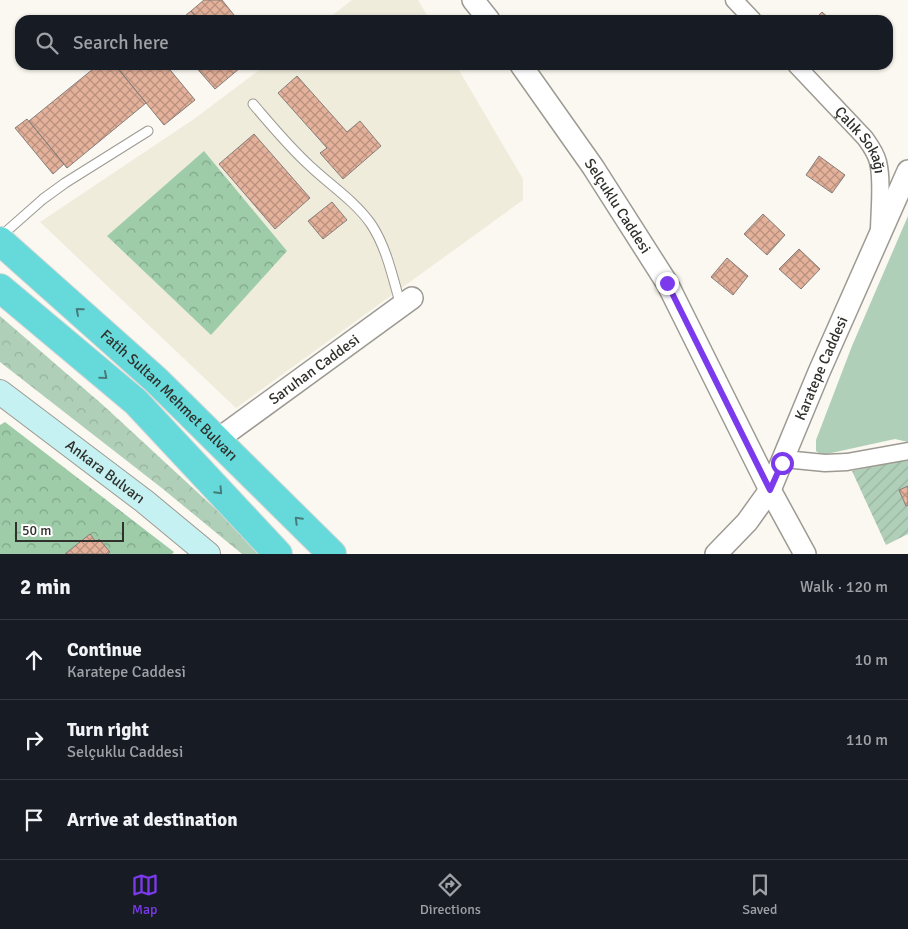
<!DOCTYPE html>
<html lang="en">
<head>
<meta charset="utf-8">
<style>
  :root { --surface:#171b24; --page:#242831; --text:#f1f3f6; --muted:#9ea1a6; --line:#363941; --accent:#7c3aed }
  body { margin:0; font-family:Signika,sans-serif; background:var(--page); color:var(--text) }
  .scale { position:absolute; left:15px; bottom:12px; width:109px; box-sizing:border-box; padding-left:5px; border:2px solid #30302c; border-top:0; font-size:14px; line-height:18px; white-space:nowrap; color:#30302c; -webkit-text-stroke:4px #fff; paint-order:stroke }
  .stop { position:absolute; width:15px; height:15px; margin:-11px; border:4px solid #7c3aed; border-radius:50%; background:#fff }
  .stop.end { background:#7c3aed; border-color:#fff; box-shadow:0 1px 5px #0008 }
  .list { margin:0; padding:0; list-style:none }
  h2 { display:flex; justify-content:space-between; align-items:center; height:65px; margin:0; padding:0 20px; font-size:21px }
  h2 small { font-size:16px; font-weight:400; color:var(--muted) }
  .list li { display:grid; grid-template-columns:32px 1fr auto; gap:15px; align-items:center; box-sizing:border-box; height:80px; padding:0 20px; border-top:1px solid var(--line) }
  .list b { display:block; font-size:19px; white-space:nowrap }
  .list p { margin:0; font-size:16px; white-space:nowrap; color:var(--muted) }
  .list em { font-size:16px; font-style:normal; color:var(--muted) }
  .icon { flex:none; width:28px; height:28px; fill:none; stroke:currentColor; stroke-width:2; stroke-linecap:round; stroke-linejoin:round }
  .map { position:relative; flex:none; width:908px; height:554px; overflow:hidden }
  .search { position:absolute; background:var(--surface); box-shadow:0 1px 4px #0004; left:15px; right:15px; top:15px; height:55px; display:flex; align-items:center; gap:12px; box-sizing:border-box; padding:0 18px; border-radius:15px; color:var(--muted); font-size:19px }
  .sheet { height:305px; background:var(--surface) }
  nav { display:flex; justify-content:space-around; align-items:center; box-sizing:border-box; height:70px; border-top:1px solid var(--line); background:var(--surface); font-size:14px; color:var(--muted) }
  nav a { display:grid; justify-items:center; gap:2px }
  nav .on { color:var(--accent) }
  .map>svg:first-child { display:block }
</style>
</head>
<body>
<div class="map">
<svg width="908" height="554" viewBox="0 0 908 554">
  <defs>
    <pattern id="forest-crowns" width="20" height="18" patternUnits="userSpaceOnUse" patternTransform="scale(1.25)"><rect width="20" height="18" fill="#9ecca9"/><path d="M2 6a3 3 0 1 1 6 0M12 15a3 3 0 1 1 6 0" fill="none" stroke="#81a68a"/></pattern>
    <pattern id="park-crowns" width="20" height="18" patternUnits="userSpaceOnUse" patternTransform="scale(1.25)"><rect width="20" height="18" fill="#b0cfb8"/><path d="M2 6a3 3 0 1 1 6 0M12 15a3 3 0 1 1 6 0" fill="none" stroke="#98b29e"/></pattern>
    <pattern id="garden-furrows" width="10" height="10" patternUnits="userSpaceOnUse" patternTransform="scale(1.25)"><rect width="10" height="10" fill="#b0cfb8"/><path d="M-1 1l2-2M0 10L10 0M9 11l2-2" fill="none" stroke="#98b29e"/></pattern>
    <pattern id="building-cross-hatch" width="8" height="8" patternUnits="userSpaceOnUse" patternTransform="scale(1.25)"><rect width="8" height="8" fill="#e4b19a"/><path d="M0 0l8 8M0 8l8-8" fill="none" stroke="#b9907e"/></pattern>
  </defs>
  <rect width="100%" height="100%" fill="#faf8f0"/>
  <path fill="#f0ecdc" d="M 352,0 L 418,0 L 430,20 L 326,20 Z
    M 266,65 L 456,65 L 523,179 L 523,200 L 236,408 L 40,222 L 194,119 Z"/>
  <path fill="#b0cfb8" d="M 908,216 L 908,442 L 895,439 L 822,455 L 816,451 L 816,440 L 852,346 Z"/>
  <path fill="url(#forest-crowns)" d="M 204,151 L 287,251 L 211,335 L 107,236 Z
    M 5,422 L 174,552 L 172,554 L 0,554 L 0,425 Z"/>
  <path fill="url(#park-crowns)" d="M 0,316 L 104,406 L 234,526 L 258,554 L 242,554 L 163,489 L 0,362 Z"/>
  <path fill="url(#garden-furrows)" d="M 908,459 L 908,534 L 886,545 L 852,471 Z"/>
  <path fill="url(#building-cross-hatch)" stroke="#867e7b" d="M 204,0 L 222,0 L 238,20 L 199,20 L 191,11 Z
    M 191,11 L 199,20 L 180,20 Z
    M 822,12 L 831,20 L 814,20 Z
    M 98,65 L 115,65 L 146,103 L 67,168 L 29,121 Z
    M 115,65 L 166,65 L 195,100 L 164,125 Z
    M 194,65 L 237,65 L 240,68 L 215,89 Z
    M 297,76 L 347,132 L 360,121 L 381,146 L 343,179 L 320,153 L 327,148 L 278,93 Z
    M 27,119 L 64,164 L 53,174 L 15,128 Z
    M 254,134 L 310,198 L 275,229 L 219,164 Z
    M 819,156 L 845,175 L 832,193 L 806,175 Z
    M 332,202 L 347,220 L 323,239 L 308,221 Z
    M 763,214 L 785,235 L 767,255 L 744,234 Z
    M 799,249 L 820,269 L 801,289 L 779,269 Z
    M 727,258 L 748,276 L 733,295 L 711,277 Z
    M 908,486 L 908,505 L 906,506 L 899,490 Z
    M 90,534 L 96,542 L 99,539 L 110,552 L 108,554 L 65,554 Z"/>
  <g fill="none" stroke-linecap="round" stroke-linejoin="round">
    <g stroke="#9c9a92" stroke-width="11">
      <path id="service" d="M 253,104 C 271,125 289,147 310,166 C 330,185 355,201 371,224 C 387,248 393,279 401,306
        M 0,237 L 43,199 L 65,183 L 148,131"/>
    </g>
    <g stroke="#9c9a92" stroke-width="19">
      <g id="minor">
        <path d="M 734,0 L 753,20"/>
        <path id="s1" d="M 796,65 L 865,138 C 870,145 876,153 878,162 C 883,181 879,212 879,232"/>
        <path d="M 784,459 L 825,463 L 847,462 L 908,451"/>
      </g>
    </g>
    <g stroke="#9c9a92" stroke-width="24">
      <g id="tertiary">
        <path d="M 473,0 L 489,20"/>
        <path id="s2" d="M 521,65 L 593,167 L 667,283 L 770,490 L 805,554"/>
        <path id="s3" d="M 217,440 L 412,298"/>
        <path id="s4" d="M 716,554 L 747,522 L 770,490 L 819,372 L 908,171"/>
      </g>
    </g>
    <g stroke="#9c9a92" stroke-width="26">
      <g id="secondary">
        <path id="s5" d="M 0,392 L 144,501 L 208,554"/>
      </g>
    </g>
    <g stroke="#d6d6d5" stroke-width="30">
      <g id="trunk">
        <path id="s6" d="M 0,241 L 156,380 L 332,554"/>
        <path d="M 0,288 L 136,402 L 278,554"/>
      </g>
    </g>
    <use href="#service" stroke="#fff" stroke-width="9"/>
    <use href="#minor" stroke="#fff" stroke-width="16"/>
    <use href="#tertiary" stroke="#fff" stroke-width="21"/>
    <use href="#secondary" stroke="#c6f1f2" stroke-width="24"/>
    <use href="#trunk" stroke="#66dadb" stroke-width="28"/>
  </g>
  <defs><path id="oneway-chevron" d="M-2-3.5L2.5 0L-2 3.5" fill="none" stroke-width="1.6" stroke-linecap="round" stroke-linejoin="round" transform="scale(1.25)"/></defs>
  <g stroke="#487c7b">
    <use href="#oneway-chevron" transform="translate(79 311) rotate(-139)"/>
    <use href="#oneway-chevron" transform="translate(104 376) rotate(40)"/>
    <use href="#oneway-chevron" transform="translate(219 491) rotate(47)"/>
    <use href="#oneway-chevron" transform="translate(298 520) rotate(-135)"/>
  </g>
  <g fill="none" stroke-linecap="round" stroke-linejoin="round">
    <path stroke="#7c3aed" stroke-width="6" d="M 667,283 L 770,490 L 782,463"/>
  </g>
  <g text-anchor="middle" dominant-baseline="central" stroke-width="4" stroke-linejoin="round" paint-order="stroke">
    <g font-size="15" fill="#30302c" stroke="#fff">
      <text stroke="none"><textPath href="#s1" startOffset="100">Çalık Sokağı</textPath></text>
      <text stroke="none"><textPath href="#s2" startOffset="171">Selçuklu Caddesi</textPath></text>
      <text stroke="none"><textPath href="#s4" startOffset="216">Karatepe Caddesi</textPath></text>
      <text stroke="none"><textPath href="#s3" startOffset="120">Saruhan Caddesi</textPath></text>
      <text stroke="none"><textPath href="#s6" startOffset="229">Fatih Sultan Mehmet Bulvarı</textPath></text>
      <text stroke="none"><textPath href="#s5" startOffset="132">Ankara Bulvarı</textPath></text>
    </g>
  </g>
</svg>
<div class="scale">50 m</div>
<div class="stop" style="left:782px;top:463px"></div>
<div class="stop end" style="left:667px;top:283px"></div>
<div class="search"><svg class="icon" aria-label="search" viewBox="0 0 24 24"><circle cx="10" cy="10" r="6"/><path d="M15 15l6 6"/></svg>Search here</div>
</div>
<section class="sheet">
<h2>2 min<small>Walk · 120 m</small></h2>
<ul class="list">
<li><svg class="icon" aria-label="ahead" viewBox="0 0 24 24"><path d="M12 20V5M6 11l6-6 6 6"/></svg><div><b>Continue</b><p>Karatepe Caddesi</p></div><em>10 m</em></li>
<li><svg class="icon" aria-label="right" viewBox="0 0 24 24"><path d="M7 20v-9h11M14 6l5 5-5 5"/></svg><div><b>Turn right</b><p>Selçuklu Caddesi</p></div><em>110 m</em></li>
<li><svg class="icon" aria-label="arrive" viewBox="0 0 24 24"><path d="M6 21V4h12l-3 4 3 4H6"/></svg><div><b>Arrive at destination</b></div></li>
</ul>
</section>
<nav>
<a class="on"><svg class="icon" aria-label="map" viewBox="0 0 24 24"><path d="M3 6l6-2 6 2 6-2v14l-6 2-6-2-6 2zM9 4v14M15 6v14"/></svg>Map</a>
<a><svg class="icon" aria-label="directions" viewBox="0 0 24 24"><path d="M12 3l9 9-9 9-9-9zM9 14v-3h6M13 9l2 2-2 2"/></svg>Directions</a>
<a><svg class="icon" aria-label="saved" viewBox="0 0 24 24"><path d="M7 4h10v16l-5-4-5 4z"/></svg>Saved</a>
</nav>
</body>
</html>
